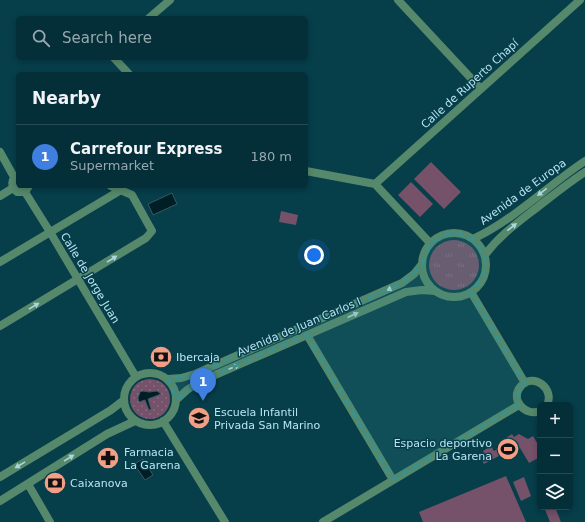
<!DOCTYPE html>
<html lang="en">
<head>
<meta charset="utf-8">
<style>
  :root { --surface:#042e38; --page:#123a43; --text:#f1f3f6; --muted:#97a8ae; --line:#254a53; --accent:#f39f85 }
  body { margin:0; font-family:"DejaVu Sans",sans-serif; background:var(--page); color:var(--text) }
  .controls { position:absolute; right:12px; bottom:12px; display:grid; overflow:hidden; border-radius:6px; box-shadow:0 2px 6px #0003 }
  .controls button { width:36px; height:36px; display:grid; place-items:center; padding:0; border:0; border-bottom:1px solid var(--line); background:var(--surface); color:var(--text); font:20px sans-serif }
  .you { position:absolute; left:314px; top:255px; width:14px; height:14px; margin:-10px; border:3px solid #fff; border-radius:50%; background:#1a73e8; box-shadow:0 0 0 6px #1a73e833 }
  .badge { display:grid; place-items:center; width:26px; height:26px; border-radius:50%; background:var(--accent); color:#fff; font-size:13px; font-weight:700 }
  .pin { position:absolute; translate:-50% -33px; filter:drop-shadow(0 1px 2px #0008) }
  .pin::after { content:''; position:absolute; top:21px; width:14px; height:12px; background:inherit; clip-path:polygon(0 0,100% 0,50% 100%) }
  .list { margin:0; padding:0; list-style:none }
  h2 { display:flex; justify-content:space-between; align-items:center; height:52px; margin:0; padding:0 16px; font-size:17px }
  h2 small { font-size:13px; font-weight:400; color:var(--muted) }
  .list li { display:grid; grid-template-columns:26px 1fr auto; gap:12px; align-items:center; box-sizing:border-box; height:64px; padding:0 16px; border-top:1px solid var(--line) }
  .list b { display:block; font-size:15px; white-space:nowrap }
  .list p { margin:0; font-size:13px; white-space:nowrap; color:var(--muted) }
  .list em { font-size:13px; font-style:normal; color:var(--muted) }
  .icon { flex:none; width:22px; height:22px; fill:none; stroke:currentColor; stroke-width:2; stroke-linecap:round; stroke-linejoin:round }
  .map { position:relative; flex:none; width:585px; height:522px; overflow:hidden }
  .search { position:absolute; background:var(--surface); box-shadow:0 2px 6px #0003; left:16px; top:16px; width:292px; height:44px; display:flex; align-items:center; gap:10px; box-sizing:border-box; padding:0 14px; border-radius:6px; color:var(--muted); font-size:15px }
  .panel { position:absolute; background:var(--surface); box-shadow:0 2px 6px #0003; left:16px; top:72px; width:292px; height:116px; border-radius:6px }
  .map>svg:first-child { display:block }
</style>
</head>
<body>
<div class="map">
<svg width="585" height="522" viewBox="0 0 585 522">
  <defs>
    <pattern id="grass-tufts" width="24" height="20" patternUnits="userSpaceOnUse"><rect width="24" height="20" fill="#75516a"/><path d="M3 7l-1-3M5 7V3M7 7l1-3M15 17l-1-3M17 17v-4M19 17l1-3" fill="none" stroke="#876a80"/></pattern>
    <pattern id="park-dots" width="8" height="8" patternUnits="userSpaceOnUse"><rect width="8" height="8" fill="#75516a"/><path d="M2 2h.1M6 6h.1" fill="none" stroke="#876a80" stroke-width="1.8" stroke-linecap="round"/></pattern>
  </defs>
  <rect width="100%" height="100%" fill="#063e4a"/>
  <path fill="url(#grass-tufts)" d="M429 265a25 25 0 1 1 50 0a25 25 0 1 1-50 0Z"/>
  <path fill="url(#park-dots)" d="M130 399a20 20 0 1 1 40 0a20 20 0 1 1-40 0Z"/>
  <path fill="#75516a" d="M 431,162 L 461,192 L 444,209 L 414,179 Z
    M 411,182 L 433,204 L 420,217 L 398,195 Z
    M 281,211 L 298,215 L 296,225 L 279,222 Z
    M 512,434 L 514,437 L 519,434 L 528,439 L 533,436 L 540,448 L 540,457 L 529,463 L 520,448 L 510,454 L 508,451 L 484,464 L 481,459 L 486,456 L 483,451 L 491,446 L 494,451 L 507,444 L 504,439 Z
    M 506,476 L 526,522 L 423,522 L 419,512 Z
    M 524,477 L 531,496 L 521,501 L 513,482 Z
    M 544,507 L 555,507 L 561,522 L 550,522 Z"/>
  <path fill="#001e26" stroke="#385963" d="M 172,193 L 177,204 L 153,215 L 148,204 Z
    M 143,391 L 149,392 L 157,391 L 161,394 L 148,399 L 151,409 L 149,410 L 145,400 L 139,402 L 138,398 L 140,392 Z
    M 143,459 L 153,475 L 145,480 L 134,464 Z"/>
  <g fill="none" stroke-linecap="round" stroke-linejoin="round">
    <path stroke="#56886b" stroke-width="8" d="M 398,0 L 481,89
      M 149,18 L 170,0
      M 114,58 L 129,74
      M 0,152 L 14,177
      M 306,171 L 375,184 L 430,243
      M 18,176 C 10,179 11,186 17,192 L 25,192 L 29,186
      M 375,184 L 580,0
      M 25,192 L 50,232 L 136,377
      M 0,196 L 13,188
      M422 265a32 32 0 1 1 64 0a32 32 0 1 1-64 0Z
      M 473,239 C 514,220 547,186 585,161
      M 485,255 C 499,236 517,223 535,209 C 552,196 568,183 585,172
      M 0,262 L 121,190
      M 471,292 L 525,383
      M 0,326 L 146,238 L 152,231 L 132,195 L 111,186
      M 307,335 L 393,480
      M124 399a26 26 0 1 1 52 0a26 26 0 1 1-52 0Z
      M 168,379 L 181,378 L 195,374 L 402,283 L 414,274 L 422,264
      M 176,400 L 187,390 L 199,382 L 406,292 L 422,290 L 435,291
      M 540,411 C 525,417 509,399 521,386 C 534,372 555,389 547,405
      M 163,421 L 225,522
      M 0,477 L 111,410 L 124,400
      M 28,484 L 50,522
      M 0,501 L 107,434 L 135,421
      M 323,522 L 519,405"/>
  </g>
  <defs><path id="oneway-solid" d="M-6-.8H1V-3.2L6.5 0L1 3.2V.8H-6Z"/></defs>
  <g fill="#aad6dd">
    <use href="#oneway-solid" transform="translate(542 192) rotate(142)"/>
    <use href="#oneway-solid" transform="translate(512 227) rotate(-38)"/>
    <use href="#oneway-solid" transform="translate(112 259) rotate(-32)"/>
    <use href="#oneway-solid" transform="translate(392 288) rotate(156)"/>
    <use href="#oneway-solid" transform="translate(34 306) rotate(-31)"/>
    <use href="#oneway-solid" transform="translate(353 315) rotate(-24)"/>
    <use href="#oneway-solid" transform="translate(234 367) rotate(-23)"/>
    <use href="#oneway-solid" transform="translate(69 458) rotate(-32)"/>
    <use href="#oneway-solid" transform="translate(20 465) rotate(149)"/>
  </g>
  <path fill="#3a928f" fill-opacity="0.2" stroke="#3a928f" stroke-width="3" stroke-dasharray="8 5" stroke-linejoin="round" d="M 456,233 L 473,239 L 485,255 L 484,276 L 471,292 L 525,383 L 519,390 L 519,405 L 393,480 L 307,335 L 199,382 L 176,400 L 168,379 L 195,374 L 402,283 L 422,264 L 430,243 L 447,234 Z"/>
  <defs>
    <g id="bank-disc" transform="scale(1.15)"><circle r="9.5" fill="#f39f85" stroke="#063e4a"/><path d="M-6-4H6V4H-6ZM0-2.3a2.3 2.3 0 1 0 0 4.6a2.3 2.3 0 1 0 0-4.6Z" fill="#111"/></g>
    <g id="school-disc" transform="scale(1.15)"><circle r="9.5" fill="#f39f85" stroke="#063e4a"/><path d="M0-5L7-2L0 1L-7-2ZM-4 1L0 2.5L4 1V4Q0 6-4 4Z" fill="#111"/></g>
    <g id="stadium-disc" transform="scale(1.15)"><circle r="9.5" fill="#f39f85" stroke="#063e4a"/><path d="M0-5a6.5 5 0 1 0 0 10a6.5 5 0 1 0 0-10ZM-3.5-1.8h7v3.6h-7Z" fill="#111"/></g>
    <g id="pharmacy-disc" transform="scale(1.15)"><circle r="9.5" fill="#f39f85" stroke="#063e4a"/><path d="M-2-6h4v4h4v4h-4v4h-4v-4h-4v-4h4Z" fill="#111"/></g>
  </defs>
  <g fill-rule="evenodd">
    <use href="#bank-disc" x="161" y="357"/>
    <use href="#school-disc" x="199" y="418"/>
    <use href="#stadium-disc" x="508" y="449"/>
    <use href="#pharmacy-disc" x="108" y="458"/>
    <use href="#bank-disc" x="55" y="483"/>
  </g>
  <g text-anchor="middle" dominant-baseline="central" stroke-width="3" stroke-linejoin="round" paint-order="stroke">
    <g font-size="11" fill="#b9e4f1" stroke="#063e4a">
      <text transform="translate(470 84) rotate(-42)">Calle de Ruperto Chapí</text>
      <text transform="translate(523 192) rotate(-36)">Avenida de Europa</text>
      <text transform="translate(90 278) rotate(59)">Calle de Jorge Juan</text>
      <text transform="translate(299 327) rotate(-23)">Avenida de Juan Carlos I</text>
    </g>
    <g font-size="11" fill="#b9e4f1" stroke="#063e4a" text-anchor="start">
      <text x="176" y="357">Ibercaja</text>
      <text x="214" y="412">Escuela Infantil<tspan x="214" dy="13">Privada San Marino</tspan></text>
      <text x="492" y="443" text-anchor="end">Espacio deportivo<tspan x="492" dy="13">La Garena</tspan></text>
      <text x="124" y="452">Farmacia<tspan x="124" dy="13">La Garena</tspan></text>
      <text x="70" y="483">Caixanova</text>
    </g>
  </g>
</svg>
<div class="controls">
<button>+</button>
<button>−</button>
<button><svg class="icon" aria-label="layers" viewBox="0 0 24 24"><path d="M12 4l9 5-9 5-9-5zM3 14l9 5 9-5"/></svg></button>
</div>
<div class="you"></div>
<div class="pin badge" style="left:203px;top:401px;background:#3f7fe0">1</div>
<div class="search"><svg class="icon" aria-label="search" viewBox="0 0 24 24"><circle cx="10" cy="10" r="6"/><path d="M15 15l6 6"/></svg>Search here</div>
<section class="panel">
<h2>Nearby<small></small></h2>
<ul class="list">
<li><span class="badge" style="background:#3f7fe0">1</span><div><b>Carrefour Express</b><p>Supermarket</p></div><em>180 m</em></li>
</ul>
</section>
</div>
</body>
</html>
